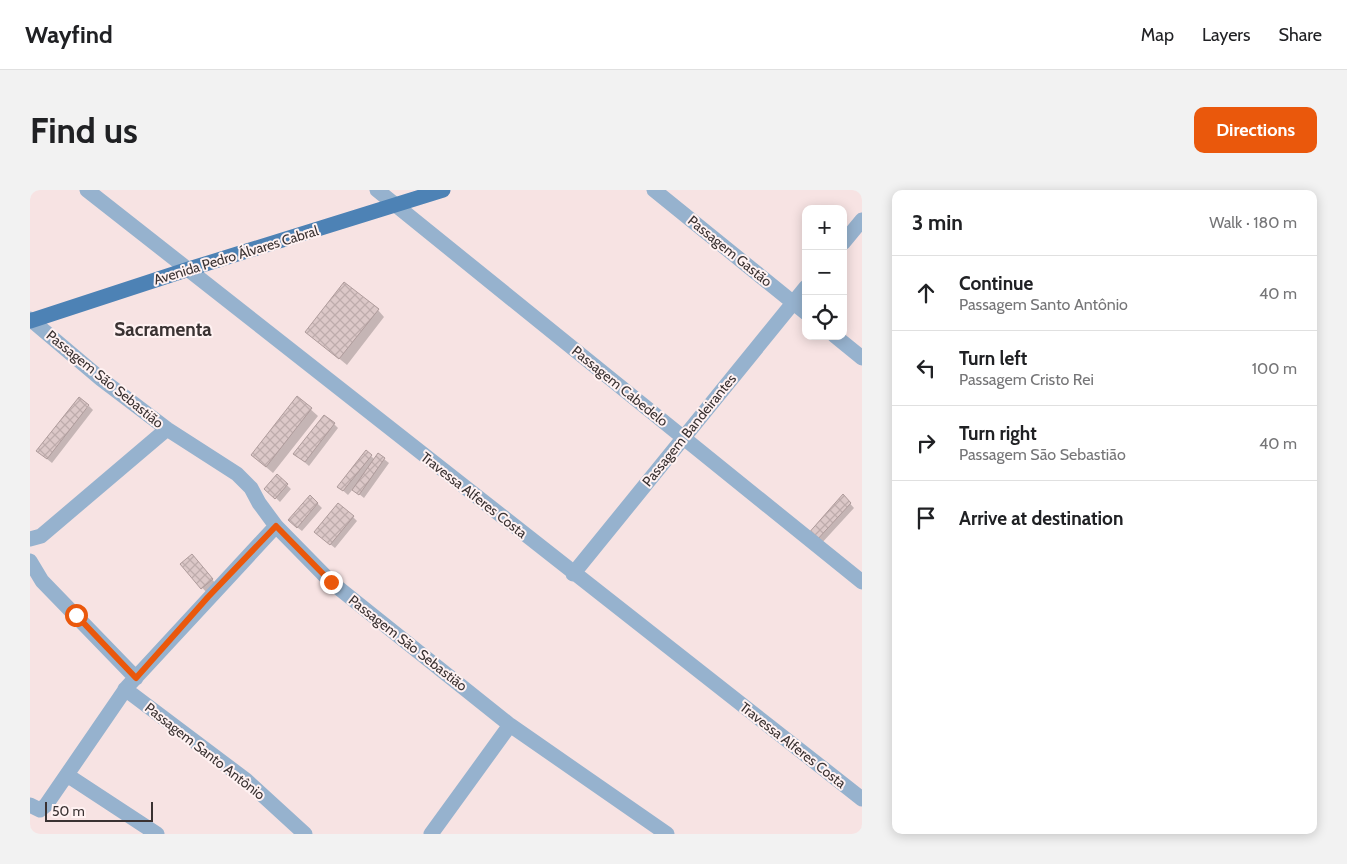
<!DOCTYPE html>
<html lang="en">
<head>
<meta charset="utf-8">
<style>
  :root { --surface:#fff; --page:#f2f2f2; --text:#202124; --muted:#757577; --line:#e0e0e0; --accent:#ea580c }
  body { margin:0; font-family:Cabin,sans-serif; background:var(--page); color:var(--text) }
  .controls { position:absolute; right:15px; top:15px; display:grid; overflow:hidden; border-radius:10px; box-shadow:0 2px 12px #0003 }
  .controls button { width:45px; height:45px; display:grid; place-items:center; padding:0; border:0; border-bottom:1px solid var(--line); background:var(--surface); color:var(--text); font:25px sans-serif }
  .scale { position:absolute; left:15px; bottom:12px; width:108px; box-sizing:border-box; padding-left:5px; border:2px solid #3a3232; border-top:0; font-size:14px; line-height:18px; white-space:nowrap; color:#3a3232; -webkit-text-stroke:4px #fff2f2; paint-order:stroke }
  .stop { position:absolute; width:15px; height:15px; margin:-11px; border:4px solid #ea580c; border-radius:50%; background:#fff }
  .stop.end { background:#ea580c; border-color:#fff; box-shadow:0 1px 5px #0008 }
  .list { margin:0; padding:0; list-style:none }
  h2 { display:flex; justify-content:space-between; align-items:center; height:65px; margin:0; padding:0 20px; font-size:21px }
  h2 small { font-size:16px; font-weight:400; color:var(--muted) }
  .list li { display:grid; grid-template-columns:32px 1fr auto; gap:15px; align-items:center; box-sizing:border-box; height:75px; padding:0 20px; border-top:1px solid var(--line) }
  .list b { display:block; font-size:19px; white-space:nowrap }
  .list p { margin:0; font-size:16px; white-space:nowrap; color:var(--muted) }
  .list em { font-size:16px; font-style:normal; color:var(--muted) }
  .icon { flex:none; width:28px; height:28px; fill:none; stroke:currentColor; stroke-width:2; stroke-linecap:round; stroke-linejoin:round }
  .map { position:relative; flex:none; width:832px; height:644px; overflow:hidden; border-radius:10px }
  header { display:flex; align-items:center; gap:30px; box-sizing:border-box; height:70px; padding:0 25px; background:var(--surface); border-bottom:1px solid var(--line) }
  header strong { font-size:24px }
  nav { display:flex; gap:28px; margin-inline-start:auto; font-size:18px }
  .intro { display:flex; align-items:center; justify-content:space-between; box-sizing:border-box; height:120px; padding:0 30px }
  h1 { margin:0; font-size:35px }
  .button { padding:12px 22px; border-radius:10px; background:var(--accent); color:#fff; font-size:18px; font-weight:700 }
  main { display:flex; gap:30px; padding:0 30px }
  aside { flex:1; background:var(--surface); border-radius:10px; box-shadow:0 2px 12px #0003 }
  .map>svg:first-child { display:block }
</style>
</head>
<body>
<header>
<strong>Wayfind</strong>
<nav><a>Map</a><a>Layers</a><a>Share</a></nav>
</header>
<div class="intro"><h1>Find us</h1><a class="button">Directions</a></div>
<main>
<div class="map">
<svg width="832" height="644" viewBox="0 0 832 644">
  <defs>
    <pattern id="building-cross-hatch" width="8" height="8" patternUnits="userSpaceOnUse" patternTransform="scale(1.25)"><rect width="8" height="8" fill="#dcc8c8"/><path d="M0 0l8 8M0 8l8-8" fill="none" stroke="#beacac"/></pattern>
  </defs>
  <rect width="100%" height="100%" fill="#f7e3e3"/>
  <path fill="#0003" d="M 348,120 L 354,127 L 317,175 L 277,142 Z
    M 268,208 L 288,226 L 243,283 L 222,265 Z
    M 59,216 L 63,220 L 22,273 L 12,265 Z
    M 304,234 L 308,238 L 279,276 L 265,264 Z
    M 341,266 L 345,270 L 354,269 L 359,273 L 334,308 L 323,299 L 318,305 L 309,297 Z
    M 247,286 L 261,299 L 250,312 L 236,298 Z
    M 817,310 L 824,318 L 790,355 L 783,349 Z
    M 287,313 L 292,318 L 272,341 L 264,335 Z
    M 323,327 L 327,331 L 305,358 L 290,346 Z
    M 166,370 L 186,394 L 176,402 L 152,374 Z"/>
  <path fill="url(#building-cross-hatch)" stroke="#ae9b9b" d="M 314,92 L 349,119 L 309,169 L 275,142 Z
    M 267,206 L 282,218 L 236,277 L 221,265 Z
    M 49,207 L 59,215 L 17,269 L 6,261 Z
    M 294,225 L 305,233 L 275,272 L 263,264 Z
    M 336,260 L 342,265 L 313,301 L 307,297 Z
    M 348,263 L 355,268 L 329,305 L 322,300 Z
    M 247,284 L 258,294 L 245,309 L 234,299 Z
    M 813,304 L 821,313 L 785,352 L 777,345 Z
    M 280,305 L 288,313 L 267,338 L 258,330 Z
    M 308,313 L 324,326 L 300,355 L 284,342 Z
    M 162,364 L 183,389 L 171,399 L 150,374 Z"/>
  <g fill="none" stroke-linecap="round" stroke-linejoin="round">
    <path stroke="#96b2ce" stroke-width="15" d="M 57,0 L 832,609
      M 347,0 L 832,392
      M 624,0 L 776,123
      M 813,53 L 832,30
      M 0,129 L 71,189 L 137,239 L 207,284 L 221,298 L 229,313 L 246,336 L 301,392 L 480,535 L 637,644
      M 805,146 L 832,168
      M 0,349 L 11,346 L 137,239
      M 0,371 L 12,391 L 106,488
      M 543,384 L 776,97
      M 95,499 L 216,590 L 275,644
      M 37,585 L 127,644
      M 0,615 L 10,620 L 16,615 L 97,497 L 246,336
      M 401,644 L 480,535"/>
    <path stroke="#4d82b5" stroke-width="15" d="M 0,131 L 159,79 L 413,0"/>
  </g>
  <g fill="none" stroke-linecap="round" stroke-linejoin="round">
    <path stroke="#ea580c" stroke-width="6" d="M 46,425 L 106,488 L 178,407 L 246,336 L 301,392"/>
  </g>
  <g text-anchor="middle" dominant-baseline="central" stroke-width="4" stroke-linejoin="round" paint-order="stroke">
    <g font-size="14" fill="#3a3232" stroke="#fff2f2">
      <text transform="translate(700 61) rotate(39)">Passagem Gastão</text>
      <text transform="translate(206 65) rotate(-17)">Avenida Pedro Álvares Cabral</text>
      <text transform="translate(75 189) rotate(39)">Passagem São Sebastião</text>
      <text transform="translate(590 196) rotate(39)">Passagem Cabedelo</text>
      <text transform="translate(659 240) rotate(-51)">Passagem Bandeirantes</text>
      <text transform="translate(444 305) rotate(38)">Travessa Alferes Costa</text>
      <text transform="translate(378 453) rotate(38)">Passagem São Sebastião</text>
      <text transform="translate(763 555) rotate(38)">Travessa Alferes Costa</text>
      <text transform="translate(175 561) rotate(38)">Passagem Santo Antônio</text>
    </g>
    <g font-size="19" font-weight="bold" fill="#3a3232" stroke="#fff2f2">
      <text x="133" y="139">Sacramenta</text>
    </g>
  </g>
</svg>
<div class="controls">
<button>+</button>
<button>−</button>
<button><svg class="icon" aria-label="locate" viewBox="0 0 24 24"><circle cx="12" cy="12" r="6"/><path d="M12 2v4M12 18v4M2 12h4M18 12h4"/></svg></button>
</div>
<div class="scale">50 m</div>
<div class="stop" style="left:46px;top:425px"></div>
<div class="stop end" style="left:301px;top:392px"></div>
</div>
<aside>
<h2>3 min<small>Walk · 180 m</small></h2>
<ul class="list">
<li><svg class="icon" aria-label="ahead" viewBox="0 0 24 24"><path d="M12 20V5M6 11l6-6 6 6"/></svg><div><b>Continue</b><p>Passagem Santo Antônio</p></div><em>40 m</em></li>
<li><svg class="icon" aria-label="left" viewBox="0 0 24 24"><path d="M17 20v-9H6M10 6l-5 5 5 5"/></svg><div><b>Turn left</b><p>Passagem Cristo Rei</p></div><em>100 m</em></li>
<li><svg class="icon" aria-label="right" viewBox="0 0 24 24"><path d="M7 20v-9h11M14 6l5 5-5 5"/></svg><div><b>Turn right</b><p>Passagem São Sebastião</p></div><em>40 m</em></li>
<li><svg class="icon" aria-label="arrive" viewBox="0 0 24 24"><path d="M6 21V4h12l-3 4 3 4H6"/></svg><div><b>Arrive at destination</b></div></li>
</ul>
</aside>
</main>
</body>
</html>
